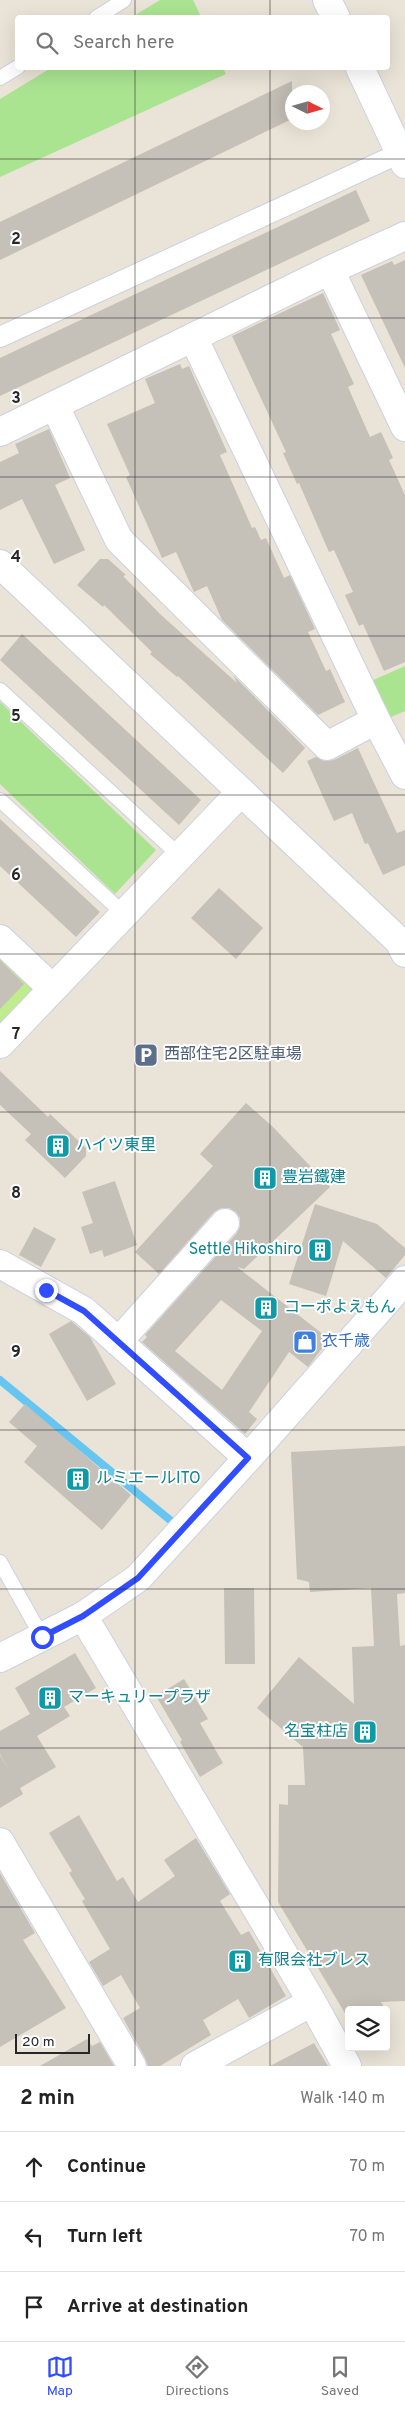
<!DOCTYPE html>
<html lang="en">
<head>
<meta charset="utf-8">
<style>
  :root { --surface:#fff; --page:#f2f2f2; --text:#222; --muted:#767676; --line:#e0e0e0; --accent:#304dff }
  body { margin:0; font-family:Overpass,"Noto Sans JP",sans-serif; background:var(--page); color:var(--text) }
  .controls { position:absolute; right:15px; bottom:15px; display:grid; overflow:hidden; border-radius:5px; box-shadow:0 5px 20px #0002 }
  .controls button { width:45px; height:45px; display:grid; place-items:center; padding:0; border:0; border-bottom:1px solid var(--line); background:var(--surface); color:var(--text); font:25px sans-serif }
  .compass { position:absolute; left:285px; top:85px; width:45px; height:45px; border-radius:50%; background:var(--surface); box-shadow:0 5px 20px #0002; rotate:95deg }
  .scale { position:absolute; left:15px; bottom:12px; width:75px; box-sizing:border-box; padding-left:5px; border:2px solid #272727; border-top:0; font-size:14px; line-height:18px; white-space:nowrap; color:#272727; -webkit-text-stroke:4px #fff; paint-order:stroke }
  .stop { position:absolute; width:15px; height:15px; margin:-11px; border:4px solid #304dff; border-radius:50%; background:#fff }
  .stop.end { background:#304dff; border-color:#fff; box-shadow:0 1px 5px #0008 }
  .list { margin:0; padding:0; list-style:none }
  h2 { display:flex; justify-content:space-between; align-items:center; height:65px; margin:0; padding:0 20px; font-size:21px }
  h2 small { font-size:16px; font-weight:400; color:var(--muted) }
  .list li { display:grid; grid-template-columns:32px 1fr auto; gap:15px; align-items:center; box-sizing:border-box; height:70px; padding:0 20px; border-top:1px solid var(--line) }
  .list b { display:block; font-size:19px; white-space:nowrap }
  .list em { font-size:16px; font-style:normal; color:var(--muted) }
  .icon { flex:none; width:28px; height:28px; fill:none; stroke:currentColor; stroke-width:2; stroke-linecap:round; stroke-linejoin:round }
  .map { position:relative; flex:none; width:405px; height:2066px; overflow:hidden }
  .search { position:absolute; background:var(--surface); box-shadow:0 5px 20px #0002; left:15px; right:15px; top:15px; height:55px; display:flex; align-items:center; gap:12px; box-sizing:border-box; padding:0 18px; border-radius:5px; color:var(--muted); font-size:19px }
  .sheet { height:275px; background:var(--surface) }
  nav { display:flex; justify-content:space-around; align-items:center; box-sizing:border-box; height:70px; border-top:1px solid var(--line); background:var(--surface); font-size:14px; color:var(--muted) }
  nav a { display:grid; justify-items:center; gap:2px }
  nav .on { color:var(--accent) }
  .map>svg:first-child { display:block }
</style>
</head>
<body>
<div class="map">
<svg width="405" height="2066" viewBox="0 0 405 2066">
  <rect width="100%" height="100%" fill="#eae3d7"/>
  <path fill="#aae491" d="M 160,0 L 193,0 L 201,17 L 132,17 Z
    M 51,68 L 223,68 L 226,74 L 0,177 L 0,99 Z
    M 405,666 L 405,711 L 386,719 L 369,682 Z
    M 0,702 L 156,850 L 115,894 L 0,784 Z"/>
  <path fill="#bfec8c" d="M 0,955 L 36,989 L 0,1028 Z"/>
  <g fill="none" stroke-linecap="round" stroke-linejoin="round">
    <path stroke="#66c6f1" stroke-width="8" d="M 0,1380 L 170,1520"/>
  </g>
  <path fill="#c5c0b8" fill-rule="evenodd" d="M 292,81 L 292,119 L 0,260 L 0,222 Z
    M 356,190 L 370,221 L 0,396 L 0,358 Z
    M 405,260 L 405,368 L 361,275 L 392,261 L 394,265 Z
    M 323,293 L 340,330 L 331,334 L 354,384 L 348,387 L 370,437 L 381,432 L 393,458 L 389,460 L 405,495 L 405,662 L 384,671 L 363,624 L 359,626 L 345,595 L 353,592 L 334,550 L 329,552 L 299,483 L 297,484 L 283,453 L 286,452 L 232,336 Z
    M 180,364 L 182,369 L 189,366 L 227,452 L 220,455 L 252,528 L 255,527 L 261,540 L 266,538 L 284,578 L 290,575 L 315,629 L 308,632 L 326,671 L 330,669 L 345,702 L 318,715 L 222,620 L 207,586 L 194,592 L 176,552 L 162,558 L 126,477 L 130,475 L 107,424 L 155,403 L 145,379 Z
    M 49,429 L 70,478 L 55,485 L 85,550 L 54,564 L 22,499 L 0,510 L 0,462 L 19,453 L 15,444 Z
    M 100,559 L 108,559 L 126,575 L 123,576 L 160,614 L 237,683 L 233,675 L 305,748 L 283,773 L 178,676 L 177,677 L 150,654 L 152,652 L 104,605 L 103,607 L 77,585 Z
    M 22,634 L 201,800 L 179,825 L 0,660 Z
    M 358,748 L 397,833 L 405,830 L 405,865 L 383,875 L 368,843 L 365,844 L 352,813 L 334,821 L 307,761 L 316,757 L 324,761 L 334,760 Z
    M 0,819 L 100,912 L 76,937 L 0,866 Z
    M 219,888 L 263,928 L 236,959 L 191,918 Z
    M 0,960 L 24,984 L 0,1009 Z
    M 0,1071 L 48,1117 L 50,1114 L 86,1148 L 86,1156 L 65,1178 L 25,1140 L 31,1134 L 0,1105 Z
    M 246,1103 L 273,1127 L 330,1187 L 244,1269 L 237,1267 L 329,1339 L 308,1367 L 289,1352 L 249,1412 L 257,1419 L 245,1434 L 142,1342 L 147,1337 L 145,1335 L 237,1233 L 240,1226 L 240,1218 L 236,1212 L 229,1208 L 221,1208 L 214,1212 L 159,1274 L 135,1252 L 213,1166 L 200,1154 ZM 221,1300 L 262,1331 L 222,1390 L 175,1351 Z
    M 115,1181 L 137,1245 L 104,1257 L 102,1250 L 90,1254 L 81,1227 L 93,1223 L 82,1192 Z
    M 315,1204 L 377,1224 L 405,1248 L 405,1255 L 386,1278 L 343,1241 L 326,1296 L 289,1284 Z
    M 34,1227 L 56,1239 L 41,1267 L 19,1255 Z
    M 71,1321 L 90,1337 L 116,1384 L 87,1401 L 49,1334 Z
    M 25,1404 L 131,1495 L 102,1530 L 24,1462 L 37,1446 L 9,1422 Z
    M 405,1446 L 405,1593 L 397,1594 L 400,1646 L 405,1645 L 405,2001 L 381,2002 L 386,2010 L 349,2010 L 349,2020 L 315,1963 L 314,1957 L 311,1957 L 278,1902 L 279,1804 L 288,1805 L 288,1785 L 305,1785 L 303,1747 L 257,1708 L 299,1657 L 354,1704 L 352,1647 L 374,1646 L 371,1588 L 310,1592 L 309,1582 L 297,1579 L 291,1452 Z
    M 224,1588 L 254,1588 L 255,1664 L 225,1664 Z
    M 75,1653 L 96,1688 L 64,1707 L 70,1716 L 37,1736 L 56,1767 L 20,1788 L 23,1794 L 0,1808 L 0,1755 L 10,1771 L 0,1754 L 0,1731 L 30,1714 L 15,1688 Z
    M 184,1679 L 208,1719 L 200,1723 L 223,1763 L 200,1777 L 180,1742 L 182,1740 L 156,1696 Z
    M 79,1815 L 117,1881 L 123,1877 L 138,1902 L 175,1876 L 164,1860 L 196,1838 L 230,1894 L 220,1901 L 241,1935 L 249,1931 L 286,1996 L 249,2018 L 238,1999 L 203,2020 L 211,2035 L 160,2066 L 148,2066 L 145,2058 L 123,2018 L 140,2008 L 121,1975 L 103,1986 L 89,1962 L 110,1949 L 82,1901 L 85,1899 L 69,1873 L 72,1871 L 49,1833 Z
    M 0,1873 L 35,1933 L 23,1940 L 66,2008 L 0,2047 Z
    M 87,2039 L 92,2046 L 100,2042 L 114,2066 L 40,2066 Z
    M 314,2043 L 328,2066 L 270,2066 Z"/>
  <g fill="none" stroke-linecap="round" stroke-linejoin="round">
    <g stroke="#cdd0e1" stroke-width="16">
      <path id="service" d="M 96,18 L 124,0
        M 0,78 L 18,67
        M 0,690 L 180,856
        M 0,800 L 124,914
        M 0,1562 L 42,1637"/>
    </g>
    <g stroke="#cdd0e1" stroke-width="22">
      <path id="pedestrian" d="M 0,337 L 400,153"/>
    </g>
    <g stroke="#cdd0e1" stroke-width="30">
      <path id="minor" d="M 327,0 L 336,18
        M 360,68 L 405,164
        M 330,270 L 405,427
        M 193,337 L 376,720 L 405,775
        M 55,406 L 119,540 L 327,746 L 376,720
        M 0,432 L 330,270 L 405,236
        M 0,939 L 52,988
        M 0,1044 L 241,792
        M 0,1264 L 84,1311 L 248,1458
        M 118,1342 L 225,1223
        M 83,1616 L 312,2002 L 347,2066
        M 0,1842 L 132,2066
        M 195,2066 L 312,2002"/>
    </g>
    <g stroke="#cdd0e1" stroke-width="30">
      <path id="tertiary" d="M 0,564 L 399,941 L 405,953
        M 0,1658 L 83,1616 L 138,1578 L 248,1458 L 405,1280"/>
    </g>
    <use href="#service" stroke="#fff" stroke-width="14"/>
    <use href="#pedestrian" stroke="#fff" stroke-width="20"/>
    <use href="#minor" stroke="#fff" stroke-width="28"/>
    <use href="#tertiary" stroke="#fff" stroke-width="28"/>
  </g>
  <g fill="none" stroke-linecap="round" stroke-linejoin="round">
    <path stroke="#304dff" stroke-width="6" d="M 42,1637 L 83,1616 L 138,1578 L 248,1458 L 84,1311 L 46,1290"/>
  </g>
  <path fill="none" stroke="#272727" stroke-width="1" stroke-opacity="0.55" d="M 135,0 L 135,18M 270,0 L 270,18M 135,68 L 135,2066M 270,68 L 270,2066M 0,159 L 405,159M 0,318 L 405,318M 0,477 L 405,477M 0,636 L 405,636M 0,795 L 405,795M 0,954 L 405,954M 0,1112 L 405,1112M 0,1271 L 405,1271M 0,1430 L 405,1430M 0,1589 L 405,1589M 0,1748 L 405,1748M 0,1907 L 405,1907"/>
  <defs>
    <g id="parking-square" transform="scale(1.25)"><rect x="-9" y="-9" width="18" height="18" rx="4" fill="#5c6f8a" stroke="#fff"/><path d="M-3.5-5.5H1a3.5 3.5 0 0 1 0 7H-1V5.5H-3.5ZM-1-3.4V-.6H.8a1.4 1.4 0 0 0 0-2.8Z" fill="#fff"/></g>
    <g id="building-square" transform="scale(1.25)"><rect x="-9" y="-9" width="18" height="18" rx="4" fill="#0f9aa8" stroke="#fff"/><path d="M-4-6H4V6H1V3H-1V6H-4ZM-2.5-4.3h1.7v1.8h-1.7ZM.8-4.3h1.7v1.8H.8ZM-2.5-1h1.7V.8h-1.7ZM.8-1h1.7V.8H.8Z" fill="#fff"/></g>
    <g id="shop-square" transform="scale(1.25)"><rect x="-9" y="-9" width="18" height="18" rx="4" fill="#3f7fe0" stroke="#fff"/><path d="M-5-2.5h2.3a2.7 3.5 0 0 1 5.4 0H5L5.5 6h-11ZM-1.5-2.5h3a1.5 2.3 0 0 0-3 0Z" fill="#fff"/></g>
  </defs>
  <g fill-rule="evenodd">
    <use href="#parking-square" x="146" y="1055"/>
    <use href="#building-square" x="58" y="1146"/>
    <use href="#building-square" x="265" y="1178"/>
    <use href="#building-square" x="320" y="1250"/>
    <use href="#building-square" x="266" y="1308"/>
    <use href="#shop-square" x="305" y="1342"/>
    <use href="#building-square" x="78" y="1479"/>
    <use href="#building-square" x="50" y="1698"/>
    <use href="#building-square" x="365" y="1732"/>
    <use href="#building-square" x="240" y="1961"/>
  </g>
  <g text-anchor="middle" dominant-baseline="central" stroke-width="4" stroke-linejoin="round" paint-order="stroke">
    <g font-size="16" fill="#4e5e75" stroke="#fff" text-anchor="start">
      <text x="164" y="1055">西部住宅2区駐車場</text>
    </g>
    <g font-size="16" fill="#0d838f" stroke="#fff" text-anchor="start">
      <text x="76" y="1146">ハイツ東里</text>
      <text x="282" y="1178">豊岩鐵建</text>
      <text x="302" y="1250" text-anchor="end">Settle Hikoshiro</text>
      <text x="284" y="1308">コーポよえもん</text>
      <text x="96" y="1479">ルミエールITO</text>
      <text x="68" y="1698">マーキュリープラザ</text>
      <text x="348" y="1732" text-anchor="end">名宝柱店</text>
      <text x="258" y="1961">有限会社ブレス</text>
    </g>
    <g font-size="16" fill="#366cbe" stroke="#fff" text-anchor="start">
      <text x="322" y="1342">衣千歳</text>
    </g>
  </g>
  <g font-size="16" text-anchor="middle" font-weight="bold" fill="#272727" stroke="#fff" stroke-width="4" stroke-linejoin="round" paint-order="stroke">
    <text x="16" y="244">2</text>
    <text x="16" y="403">3</text>
    <text x="16" y="562">4</text>
    <text x="16" y="721">5</text>
    <text x="16" y="880">6</text>
    <text x="16" y="1039">7</text>
    <text x="16" y="1198">8</text>
    <text x="16" y="1357">9</text>
  </g>
</svg>
<div class="controls">
<button><svg class="icon" aria-label="layers" viewBox="0 0 24 24"><path d="M12 4l9 5-9 5-9-5zM3 14l9 5 9-5"/></svg></button>
</div>
<svg class="compass" viewBox="-18 -18 36 36"><path d="M0-13l5 13h-10z" fill="#e53935"/><path d="M0 13l5-13h-10z" fill="#767676"/></svg>
<div class="scale">20 m</div>
<div class="stop" style="left:42px;top:1637px"></div>
<div class="stop end" style="left:46px;top:1290px"></div>
<div class="search"><svg class="icon" aria-label="search" viewBox="0 0 24 24"><circle cx="10" cy="10" r="6"/><path d="M15 15l6 6"/></svg>Search here</div>
</div>
<section class="sheet">
<h2>2 min<small>Walk · 140 m</small></h2>
<ul class="list">
<li><svg class="icon" aria-label="ahead" viewBox="0 0 24 24"><path d="M12 20V5M6 11l6-6 6 6"/></svg><div><b>Continue</b></div><em>70 m</em></li>
<li><svg class="icon" aria-label="left" viewBox="0 0 24 24"><path d="M17 20v-9H6M10 6l-5 5 5 5"/></svg><div><b>Turn left</b></div><em>70 m</em></li>
<li><svg class="icon" aria-label="arrive" viewBox="0 0 24 24"><path d="M6 21V4h12l-3 4 3 4H6"/></svg><div><b>Arrive at destination</b></div></li>
</ul>
</section>
<nav>
<a class="on"><svg class="icon" aria-label="map" viewBox="0 0 24 24"><path d="M3 6l6-2 6 2 6-2v14l-6 2-6-2-6 2zM9 4v14M15 6v14"/></svg>Map</a>
<a><svg class="icon" aria-label="directions" viewBox="0 0 24 24"><path d="M12 3l9 9-9 9-9-9zM9 14v-3h6M13 9l2 2-2 2"/></svg>Directions</a>
<a><svg class="icon" aria-label="saved" viewBox="0 0 24 24"><path d="M7 4h10v16l-5-4-5 4z"/></svg>Saved</a>
</nav>
</body>
</html>
